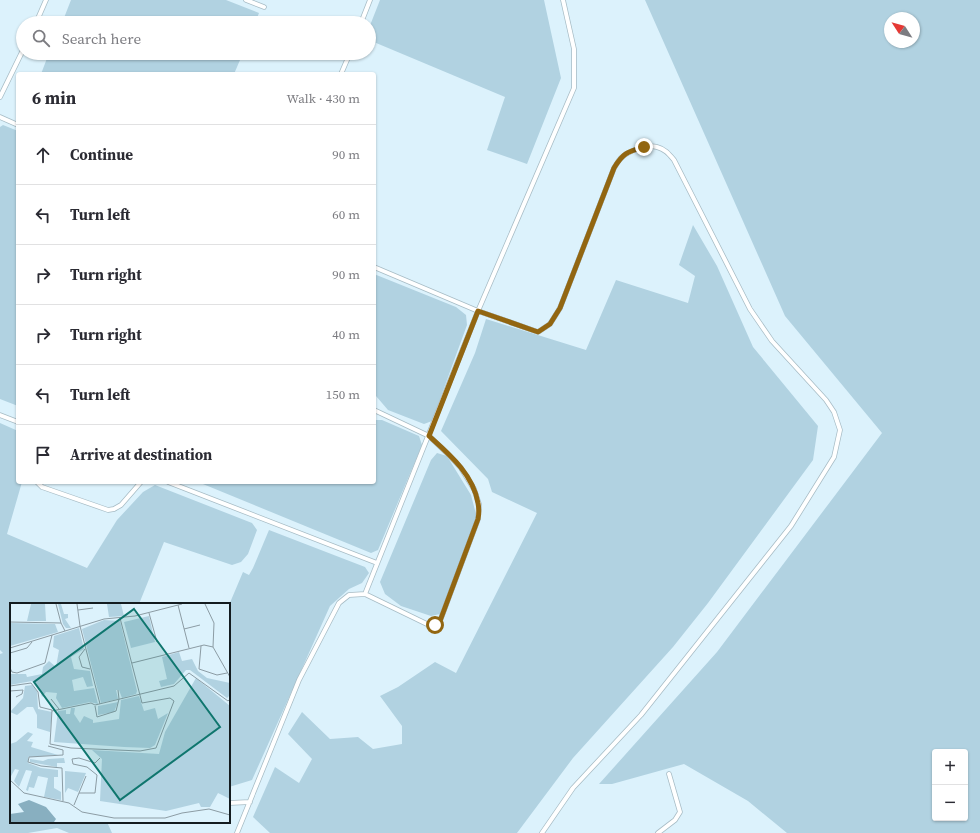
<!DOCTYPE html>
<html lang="en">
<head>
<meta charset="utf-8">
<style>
  :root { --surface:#fff; --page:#f7f7f7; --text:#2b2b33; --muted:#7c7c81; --line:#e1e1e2 }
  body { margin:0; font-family:"Source Serif 4",serif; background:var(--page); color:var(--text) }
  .controls { position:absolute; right:12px; bottom:12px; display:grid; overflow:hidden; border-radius:4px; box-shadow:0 1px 3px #0004 }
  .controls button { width:36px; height:36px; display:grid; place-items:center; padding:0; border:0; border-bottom:1px solid var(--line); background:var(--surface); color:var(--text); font:20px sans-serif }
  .compass { position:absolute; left:884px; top:12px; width:36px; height:36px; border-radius:50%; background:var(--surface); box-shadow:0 1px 3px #0004; rotate:306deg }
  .stop { position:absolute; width:12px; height:12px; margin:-9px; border:3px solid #926611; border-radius:50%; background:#fff }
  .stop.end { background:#926611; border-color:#fff; box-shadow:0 1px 4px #0008 }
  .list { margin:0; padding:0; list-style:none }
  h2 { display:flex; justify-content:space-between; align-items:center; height:52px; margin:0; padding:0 16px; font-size:17px }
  h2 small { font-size:13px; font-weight:400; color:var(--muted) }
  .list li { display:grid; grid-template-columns:26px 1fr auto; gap:12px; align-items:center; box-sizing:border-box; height:60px; padding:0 16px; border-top:1px solid var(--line) }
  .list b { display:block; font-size:15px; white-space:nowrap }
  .list em { font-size:13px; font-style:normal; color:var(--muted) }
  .icon { flex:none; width:22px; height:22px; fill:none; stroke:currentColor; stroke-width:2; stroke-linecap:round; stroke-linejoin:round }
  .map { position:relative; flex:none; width:980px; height:833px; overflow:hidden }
  .search { position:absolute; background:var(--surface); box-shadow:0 1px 3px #0004; left:16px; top:16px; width:360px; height:44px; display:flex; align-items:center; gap:10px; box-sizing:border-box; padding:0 14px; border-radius:22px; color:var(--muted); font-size:15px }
  .panel { position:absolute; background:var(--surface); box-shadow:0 1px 3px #0004; left:16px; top:72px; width:360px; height:412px; border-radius:4px }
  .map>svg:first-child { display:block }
</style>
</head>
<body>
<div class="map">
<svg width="980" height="833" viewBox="0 0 980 833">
  <rect width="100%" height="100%" fill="#dcf2fc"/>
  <path fill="#b1d2e1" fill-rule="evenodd" d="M 71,0 L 226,0 L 259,13 L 255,23 L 62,23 Z
    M 380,0 L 544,0 L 561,78 L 527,164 L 487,150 L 505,97 L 369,40 L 369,28 Z
    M 645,0 L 980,0 L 980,833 L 787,833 L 748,801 L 684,764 L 612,784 L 599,784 L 717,652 L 882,433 L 785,316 ZM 890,18 L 914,18 L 914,42 L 890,42 ZM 935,752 L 965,752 L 965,818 L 935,818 Z
    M 49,53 L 243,53 L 234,74 L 41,74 Z
    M 3,125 L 18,131 L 18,406 L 0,399 L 0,127 Z
    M 693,225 L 717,266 L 753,347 L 818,426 L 813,460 L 708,603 L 673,647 L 573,758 L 517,833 L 270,833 L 253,817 L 275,767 L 299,783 L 312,759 L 288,734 L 302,712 L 330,739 L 358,737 L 373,749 L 402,744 L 402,726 L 380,696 L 398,687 L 435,662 L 456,673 L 537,513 L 492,492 L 488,479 L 441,431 L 475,353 L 486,319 L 586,350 L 616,280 L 688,303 L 695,276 L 679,265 Z
    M 374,274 L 456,307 L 466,315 L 467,325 L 432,421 L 424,424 L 388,410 L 376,396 L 374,399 Z
    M 374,420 L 382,420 L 419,436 L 422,445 L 378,550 L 371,553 L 198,482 L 374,482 Z
    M 0,423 L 18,431 L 18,482 L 22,482 L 7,534 L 87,568 L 117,520 L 143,492 L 155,485 L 252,523 L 257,530 L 248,554 L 241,562 L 232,565 L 164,542 L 139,604 L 11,604 L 11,822 L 107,822 L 112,833 L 69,833 L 57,828 L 28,833 L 0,833 L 0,654 L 3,653 L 0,650 Z
    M 437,453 L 447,456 L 471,495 L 477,518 L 440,614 L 431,616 L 401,606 L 385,594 L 380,582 L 431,460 Z
    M 269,530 L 365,567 L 369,573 L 362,583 L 349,589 L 330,606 L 252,780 L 229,787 L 229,605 L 243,572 L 249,575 L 253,568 Z"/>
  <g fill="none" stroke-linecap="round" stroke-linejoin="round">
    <g stroke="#a7bcc5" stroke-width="5.5">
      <path id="service" d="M 246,0 L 264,7
        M 36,23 L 46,0
        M 361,23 L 370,0
        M 341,74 L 350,53
        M 0,97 L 23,50
        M 0,117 L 18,125
        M 374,267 L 478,311 L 538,332 L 550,324 L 560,308 L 614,168 C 616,165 618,161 621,158 C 628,151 647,144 657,147 C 665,149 669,154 674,160 L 750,309 L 772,341 L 826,400 L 834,412 L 840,430 L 834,457 L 791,526 L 641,715 L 573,788 L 542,833
        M 0,415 L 18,422
        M 37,482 L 42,487 L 108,510 L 114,509 L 121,505 L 141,482
        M 168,482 L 377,563
        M 365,594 L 478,311 L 574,88 L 574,49 L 563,0
        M 229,803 L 250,802
        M 237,833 L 299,680 L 339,603 L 349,595 L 365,594 L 431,626 L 435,625 L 440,621 L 478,519 L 479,504 L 474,489 L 461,468 L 448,454 L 429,436 L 374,410
        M 658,833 L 675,820 L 680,812 L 669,774"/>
    </g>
    <use href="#service" stroke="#fff" stroke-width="4"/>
  </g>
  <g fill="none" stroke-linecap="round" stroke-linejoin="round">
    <path stroke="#926611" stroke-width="5" d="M 435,625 L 440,621 L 478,519 C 479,514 479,508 478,503 C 473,474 449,454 429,436 L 478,311 L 538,332 L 550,324 L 560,308 L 614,168 C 623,153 627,152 644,147"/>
  </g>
  <g transform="translate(10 603)">
    <rect width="220" height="220" fill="#dcf2fc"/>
    <path d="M 21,1 L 35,1 L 36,18 L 17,18 ZM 48,1 L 51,1 L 54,11 L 58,11 L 58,15 L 55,16 L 61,25 L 56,25 L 53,21 ZM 97,1 L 111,1 L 114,13 L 99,14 ZM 139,13 L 145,39 L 121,45 L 114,19 ZM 94,17 L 110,18 L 127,88 L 126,91 L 112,95 L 109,87 L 106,87 L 108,96 L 91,100 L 72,26 ZM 0,20 L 45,21 L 48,29 L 0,43 ZM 69,25 L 74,46 L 61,54 L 64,66 L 80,68 L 83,83 L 77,84 L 73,74 L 62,77 L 64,88 L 84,85 L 88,101 L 80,99 L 52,105 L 46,95 L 47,90 L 36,89 L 32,94 L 30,86 L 22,78 L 0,82 L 0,71 L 16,71 L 17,74 L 32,71 L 33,64 L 39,58 L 46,64 L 49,47 L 43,44 L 44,33 ZM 169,49 L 172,58 L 182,56 L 188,68 L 197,75 L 220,80 L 220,92 L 217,95 L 180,67 L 176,67 L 164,81 L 151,84 L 149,78 L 157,76 L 152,54 ZM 186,75 L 220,103 L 220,196 L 208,190 L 200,204 L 191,204 L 189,200 L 156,208 L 90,198 L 92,156 L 82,147 L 149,151 L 155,129 ZM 22,82 L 27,88 L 28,106 L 42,109 L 40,129 L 27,125 L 27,112 L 23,104 L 17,104 L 7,112 L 0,109 L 13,95 L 15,83 ZM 129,93 L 134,108 L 145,105 L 148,116 L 158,110 L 145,142 L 140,145 L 114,144 L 44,139 L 48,108 L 56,107 L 56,111 L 60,111 L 61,105 L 65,105 L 64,111 L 70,120 L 74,113 L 83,117 L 83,120 L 109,116 L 111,97 ZM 108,99 L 104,109 L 88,112 L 88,103 ZM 18,129 L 23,131 L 17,138 L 23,139 L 21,144 L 48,152 L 18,154 L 18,160 L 31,165 L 48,167 L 48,174 L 44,174 L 44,185 L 51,189 L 51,197 L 34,194 L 38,175 L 28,173 L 24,185 L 19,184 L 18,188 L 16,187 L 22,168 L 16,167 L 9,184 L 4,178 L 9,167 L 5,166 L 0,175 L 0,141 L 6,139 ZM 54,155 L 55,160 L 47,160 L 47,164 L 20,159 L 20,156 L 33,158 L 38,156 ZM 55,168 L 76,170 L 68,189 L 58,185 L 55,190 Z" fill="#b1d2e1"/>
    <path d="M 19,197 L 36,204 L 46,216 L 44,219 L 0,219 L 0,211 L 14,209 L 8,201 Z" fill="#88afc0"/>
    <path fill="none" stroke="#8c9ca4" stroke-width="1" d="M 46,1 L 51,20M 67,1 L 70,23 L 90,101M 195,1 L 204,20 L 203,44 L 220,74M 168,2 L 179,45M 68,7 L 83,5M 139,10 L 147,39M 0,19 L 51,20 L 55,28M 174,26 L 190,22M 191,43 L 189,66 L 207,72 L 217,70M 0,45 L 94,16 L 125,13 L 172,1M 75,46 L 69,54 L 72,64 L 80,66M 0,50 L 17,45 L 22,39M 122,60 L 194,42 L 203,44M 0,65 L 2,69 L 7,70 L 35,60 L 42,32M 0,83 L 21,80 L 28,89 L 30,104 L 42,107 L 40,141 L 61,145 L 130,148 L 146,145 L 164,98 L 160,95 L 132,100 L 110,15M 0,88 L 13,87 L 12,91 L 6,94M 41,96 L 49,106M 85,103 L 87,114 L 106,108 L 109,96 L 108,87M 42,108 L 81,100 L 85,102 L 164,83 L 179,70 L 218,98 L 220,96M 38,143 L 53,147 L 53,152 L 19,154 L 18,159 L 31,163 L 52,165 L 53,198M 0,177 L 14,190 L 59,200 L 72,209 L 104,215 L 155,215 L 172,210 L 199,206 L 220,212M 69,190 L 85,190 L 87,172 L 77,164 L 63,161 L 62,156 L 69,155 L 85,160 L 90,155M 64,202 L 76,173"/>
    <path fill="#0f766e" fill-opacity="0.15" stroke="#0f766e" stroke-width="2" d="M 124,6 L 210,124 L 110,197 L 24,79 Z"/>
    <rect width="220" height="220" fill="none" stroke="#141c20" stroke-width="2"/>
  </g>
</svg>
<div class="controls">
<button>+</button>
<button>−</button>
</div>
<svg class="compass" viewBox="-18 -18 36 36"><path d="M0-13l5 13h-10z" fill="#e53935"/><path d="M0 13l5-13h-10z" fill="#7c7c81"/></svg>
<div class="stop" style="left:435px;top:625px"></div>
<div class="stop end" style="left:644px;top:147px"></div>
<div class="search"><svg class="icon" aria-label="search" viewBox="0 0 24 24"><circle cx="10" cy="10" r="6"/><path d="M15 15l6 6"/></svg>Search here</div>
<section class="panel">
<h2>6 min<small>Walk · 430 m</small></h2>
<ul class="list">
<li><svg class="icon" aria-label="ahead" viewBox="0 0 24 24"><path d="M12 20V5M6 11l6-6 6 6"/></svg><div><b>Continue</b></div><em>90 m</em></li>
<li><svg class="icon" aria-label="left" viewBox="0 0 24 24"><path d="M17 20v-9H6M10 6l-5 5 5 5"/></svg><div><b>Turn left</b></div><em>60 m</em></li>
<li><svg class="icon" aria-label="right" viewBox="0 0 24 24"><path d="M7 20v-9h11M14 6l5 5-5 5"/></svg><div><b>Turn right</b></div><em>90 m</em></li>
<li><svg class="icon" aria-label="right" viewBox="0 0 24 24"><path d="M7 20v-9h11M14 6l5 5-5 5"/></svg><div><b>Turn right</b></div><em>40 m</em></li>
<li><svg class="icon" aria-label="left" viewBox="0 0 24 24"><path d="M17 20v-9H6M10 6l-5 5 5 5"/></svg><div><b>Turn left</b></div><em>150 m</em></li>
<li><svg class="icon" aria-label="arrive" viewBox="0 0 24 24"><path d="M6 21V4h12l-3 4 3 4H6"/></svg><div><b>Arrive at destination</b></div></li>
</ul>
</section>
</div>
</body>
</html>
